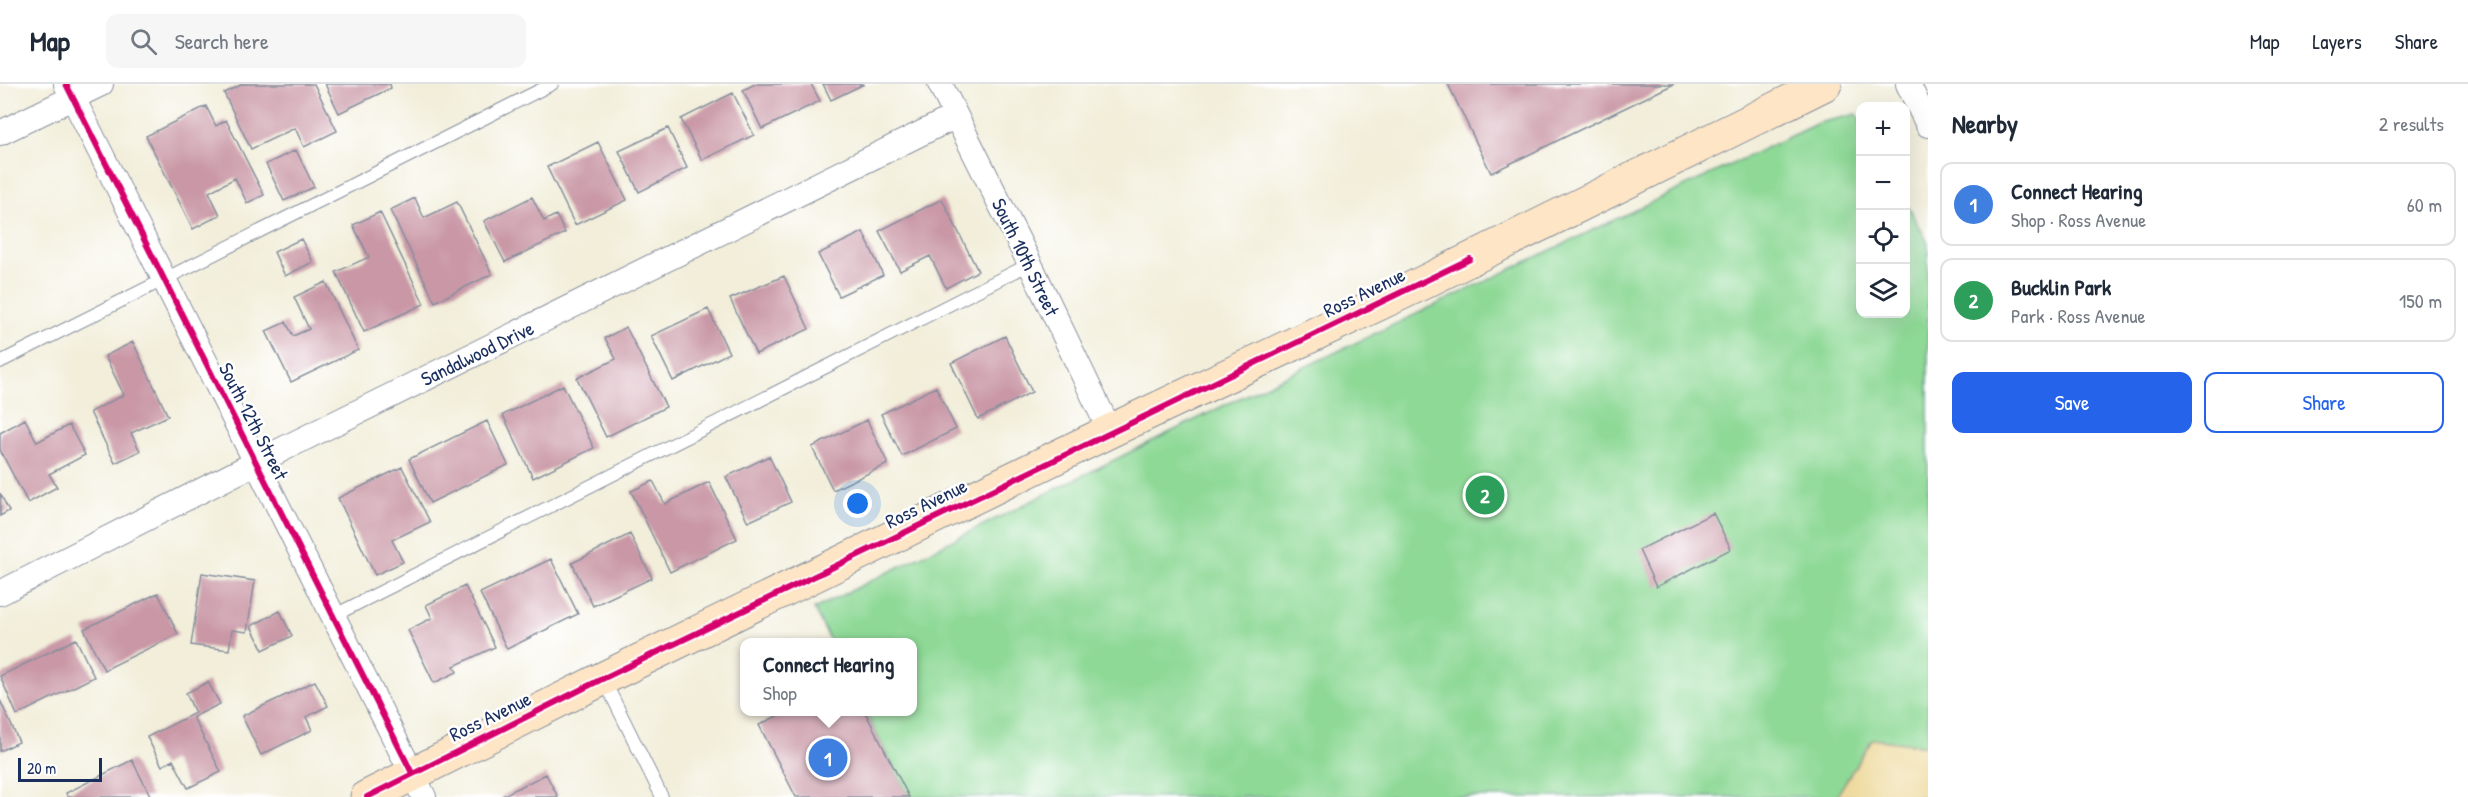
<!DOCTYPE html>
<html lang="en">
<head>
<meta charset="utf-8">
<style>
  :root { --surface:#fff; --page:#f6f6f7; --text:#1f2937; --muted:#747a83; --line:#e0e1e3; --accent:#2563eb }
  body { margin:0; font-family:"Patrick Hand",sans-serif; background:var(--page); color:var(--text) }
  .controls { position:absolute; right:18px; top:18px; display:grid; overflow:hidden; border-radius:12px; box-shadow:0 6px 24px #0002 }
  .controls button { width:54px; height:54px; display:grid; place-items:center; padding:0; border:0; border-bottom:2px solid var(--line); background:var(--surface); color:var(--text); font:30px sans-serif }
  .scale { position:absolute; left:18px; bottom:15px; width:84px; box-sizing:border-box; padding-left:6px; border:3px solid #1b2f5e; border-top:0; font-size:16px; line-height:21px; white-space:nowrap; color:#1b2f5e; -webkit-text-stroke:4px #fff; paint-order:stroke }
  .you { position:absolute; left:858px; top:420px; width:21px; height:21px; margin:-15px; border:4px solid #fff; border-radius:50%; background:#1a73e8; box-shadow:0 0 0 9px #1a73e833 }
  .badge { display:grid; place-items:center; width:39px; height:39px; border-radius:50%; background:var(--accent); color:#fff; font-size:20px; font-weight:700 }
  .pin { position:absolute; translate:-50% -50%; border:3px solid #fff; box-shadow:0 2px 6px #0006 }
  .popup { position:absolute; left:740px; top:554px; width:177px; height:78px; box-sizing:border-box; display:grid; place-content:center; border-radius:12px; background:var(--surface); filter:drop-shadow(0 2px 4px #0005); font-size:20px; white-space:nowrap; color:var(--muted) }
  .popup b { font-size:22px; color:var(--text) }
  .popup::after { content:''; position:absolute; left:50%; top:100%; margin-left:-12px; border:12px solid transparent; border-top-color:var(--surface) }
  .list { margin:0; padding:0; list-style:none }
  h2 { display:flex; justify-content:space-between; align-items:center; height:78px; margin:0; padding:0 24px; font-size:26px }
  h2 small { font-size:20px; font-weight:400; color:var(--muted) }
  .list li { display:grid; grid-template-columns:39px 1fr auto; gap:18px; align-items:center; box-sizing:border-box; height:84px; margin:0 12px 12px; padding:0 12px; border:2px solid var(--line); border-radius:12px }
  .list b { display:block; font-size:22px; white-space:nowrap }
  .list p { margin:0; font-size:20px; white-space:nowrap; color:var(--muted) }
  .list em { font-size:20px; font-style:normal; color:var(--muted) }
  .actions { display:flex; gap:12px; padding:18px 24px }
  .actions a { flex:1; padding:14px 0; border:2px solid var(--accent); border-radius:12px; text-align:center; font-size:21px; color:var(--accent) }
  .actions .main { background:var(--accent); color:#fff }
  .icon { flex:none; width:33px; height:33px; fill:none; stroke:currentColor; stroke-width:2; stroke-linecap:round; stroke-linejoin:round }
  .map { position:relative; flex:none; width:1928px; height:713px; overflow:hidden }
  header { display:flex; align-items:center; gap:36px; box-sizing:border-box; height:84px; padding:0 30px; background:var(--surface); border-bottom:2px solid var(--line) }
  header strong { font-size:28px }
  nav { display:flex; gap:33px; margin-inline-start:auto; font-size:21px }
  .search { width:420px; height:54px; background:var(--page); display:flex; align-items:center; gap:15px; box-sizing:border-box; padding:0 21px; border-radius:12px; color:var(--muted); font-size:22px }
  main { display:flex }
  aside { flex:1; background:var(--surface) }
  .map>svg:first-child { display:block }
</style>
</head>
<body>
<header>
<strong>Map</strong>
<div class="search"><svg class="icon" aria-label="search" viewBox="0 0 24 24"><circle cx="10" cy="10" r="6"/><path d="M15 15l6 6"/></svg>Search here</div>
<nav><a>Map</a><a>Layers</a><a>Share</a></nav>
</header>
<main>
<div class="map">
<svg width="1928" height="713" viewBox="0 0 1928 713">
  <rect width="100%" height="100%" fill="#fff"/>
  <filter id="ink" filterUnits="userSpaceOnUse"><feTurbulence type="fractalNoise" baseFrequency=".0167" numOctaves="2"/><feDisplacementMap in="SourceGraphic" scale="12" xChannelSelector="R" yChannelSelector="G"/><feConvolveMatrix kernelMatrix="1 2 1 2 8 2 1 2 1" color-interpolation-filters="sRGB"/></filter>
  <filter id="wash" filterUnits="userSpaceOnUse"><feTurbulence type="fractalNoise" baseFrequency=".008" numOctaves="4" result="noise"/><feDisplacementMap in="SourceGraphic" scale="24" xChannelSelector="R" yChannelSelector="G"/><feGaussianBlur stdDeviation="1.35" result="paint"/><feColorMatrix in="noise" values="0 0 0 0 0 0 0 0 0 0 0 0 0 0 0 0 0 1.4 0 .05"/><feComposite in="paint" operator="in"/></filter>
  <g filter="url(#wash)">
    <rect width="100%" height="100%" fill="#f2eeda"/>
    <path fill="#8ed996" stroke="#54847a" stroke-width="1.5" d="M 1857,30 L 1860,36 L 1860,230 L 1906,230 L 1906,118 L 1928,159 L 1928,713 L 909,713 L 865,628 L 912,628 L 912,558 L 831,558 L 814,525 L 1229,319 L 1818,39 Z"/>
    <path fill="#eeda9e" stroke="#84847e" stroke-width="1.5" d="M 1872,655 L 1928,662 L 1928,713 L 1836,713 Z"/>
    <g id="blocks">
      <path fill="#c997a6" d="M 243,0 L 314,0 L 337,47 L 304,63 L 295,44 L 251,65 L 224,9 Z
        M 325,0 L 390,0 L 391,4 L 339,29 Z
        M 755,0 L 811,0 L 820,17 L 762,45 L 743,6 Z
        M 823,0 L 864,0 L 831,16 Z
        M 1448,0 L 1674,0 L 1491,89 Z
        M 733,9 L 754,51 L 702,76 L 681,35 Z
        M 206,22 L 216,42 L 226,36 L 264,111 L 247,119 L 235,94 L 209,108 L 220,131 L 193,145 L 146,52 Z
        M 668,44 L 687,84 L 639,108 L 619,67 Z
        M 598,58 L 627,116 L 575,141 L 547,83 Z
        M 296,66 L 314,103 L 284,117 L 266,80 Z
        M 532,113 L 544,137 L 556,131 L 565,149 L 505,178 L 484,137 Z
        M 415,114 L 424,134 L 457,118 L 492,190 L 435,218 L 390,126 Z
        M 942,115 L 978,187 L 946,204 L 930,172 L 900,187 L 879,147 Z
        M 380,128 L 424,220 L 364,248 L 336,188 L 369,173 L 353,141 Z
        M 863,148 L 883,191 L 839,212 L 818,170 Z
        M 301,155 L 313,178 L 285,192 L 274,168 Z
        M 784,192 L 809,245 L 756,270 L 730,215 Z
        M 326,198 L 358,266 L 291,298 L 266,247 L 286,238 L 293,252 L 309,245 L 294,213 Z
        M 708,225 L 729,269 L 673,297 L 651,252 Z
        M 626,243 L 666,323 L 606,353 L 577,294 L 616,275 L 605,254 Z
        M 1005,252 L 1032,308 L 978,335 L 951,279 Z
        M 133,258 L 168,332 L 131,349 L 140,367 L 115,379 L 90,328 L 124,311 L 105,272 Z
        M 563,301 L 594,364 L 533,394 L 503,331 Z
        M 936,303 L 956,345 L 902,372 L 881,330 Z
        M 25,335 L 37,358 L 69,341 L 85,371 L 49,390 L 57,403 L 28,419 L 0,366 L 0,349 Z
        M 867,336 L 888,380 L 833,406 L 812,363 Z
        M 487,337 L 508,381 L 430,419 L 409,375 Z
        M 769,372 L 791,418 L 748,438 L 726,393 Z
        M 402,383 L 430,438 L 392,456 L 403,478 L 375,491 L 338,414 Z
        M 653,397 L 665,420 L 709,398 L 737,455 L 670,488 L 631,407 Z
        M 0,409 L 9,427 L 0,432 Z
        M 1713,429 L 1731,465 L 1656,503 L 1639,466 Z
        M 630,450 L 652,494 L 593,522 L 572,479 Z
        M 551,475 L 578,530 L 507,565 L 480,509 Z
        M 202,489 L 255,497 L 247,548 L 232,546 L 229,566 L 191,561 Z
        M 465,502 L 495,563 L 454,582 L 457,588 L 434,599 L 408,546 L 432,534 L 426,521 Z
        M 158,509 L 178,550 L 104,586 L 84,545 Z
        M 280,527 L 292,552 L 263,566 L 251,542 Z
        M 76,555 L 94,593 L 17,631 L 0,592 Z
        M 315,597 L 328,622 L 306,633 L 312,646 L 261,671 L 242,632 Z
        M 208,598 L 220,620 L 193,633 L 221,688 L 188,704 L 173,676 L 162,682 L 147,653 L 195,629 L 186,609 Z
        M 0,616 L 19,658 L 0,667 Z
        M 785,628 L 865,628 L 909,713 L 796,713 L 759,641 Z
        M 132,676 L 151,713 L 68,713 L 66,709 Z
        M 546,690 L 558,713 L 500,713 Z"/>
    </g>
  </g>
  <g filter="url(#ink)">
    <use href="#blocks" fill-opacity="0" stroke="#868e9c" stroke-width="1.5"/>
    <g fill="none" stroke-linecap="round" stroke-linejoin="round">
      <g stroke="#868e9c" stroke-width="14">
        <path id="lane" d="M 0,278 L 552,0
          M 333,532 L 1030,180
          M 604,596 L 662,713"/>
      </g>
      <g stroke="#868e9c" stroke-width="26">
        <path id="street" d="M 66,0 L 424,713
          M 940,0 L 1030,180 L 1110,347
          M 1908,0 L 1928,41
          M 0,49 L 101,0
          M 0,509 L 287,363 L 956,32"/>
      </g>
      <g stroke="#868e9c" stroke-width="35">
        <path id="secondary" d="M 367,713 L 604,594 L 1110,347 L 1408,206 L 1825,0"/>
      </g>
      <use href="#lane" stroke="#fff" stroke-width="12"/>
      <use href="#street" stroke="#fff" stroke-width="24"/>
      <use href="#secondary" stroke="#fde5c5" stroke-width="33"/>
      <g stroke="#fff" stroke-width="10">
        <path id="cycleway" d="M 66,0 L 412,689
          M 367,713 L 604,594 L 1470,175"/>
      </g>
      <use href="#cycleway" stroke="#d6006c" stroke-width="6"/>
    </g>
  </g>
  <g text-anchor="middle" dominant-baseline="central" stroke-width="5" stroke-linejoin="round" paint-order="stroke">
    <g font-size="20" fill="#1b2f5e" stroke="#fff">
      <text transform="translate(1026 173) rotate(64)">South 10th Street</text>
      <text transform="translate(1364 208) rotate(-26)">Ross Avenue</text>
      <text transform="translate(477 269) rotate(-26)">Sandalwood Drive</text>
      <text transform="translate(254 337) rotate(63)">South 12th Street</text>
      <text transform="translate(926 419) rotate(-26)">Ross Avenue</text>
      <text transform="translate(490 632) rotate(-26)">Ross Avenue</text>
    </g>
  </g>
</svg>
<div class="controls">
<button>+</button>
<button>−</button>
<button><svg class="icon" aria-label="locate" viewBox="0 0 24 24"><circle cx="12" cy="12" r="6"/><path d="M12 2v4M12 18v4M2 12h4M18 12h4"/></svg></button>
<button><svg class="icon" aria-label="layers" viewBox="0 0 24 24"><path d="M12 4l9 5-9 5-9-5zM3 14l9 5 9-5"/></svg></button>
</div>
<div class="scale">20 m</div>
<div class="you"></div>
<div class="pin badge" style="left:828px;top:674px;background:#3f7fe0">1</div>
<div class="popup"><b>Connect Hearing</b>Shop</div>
<div class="pin badge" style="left:1485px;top:411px;background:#2e9e5b">2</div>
</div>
<aside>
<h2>Nearby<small>2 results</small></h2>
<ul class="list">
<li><span class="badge" style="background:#3f7fe0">1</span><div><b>Connect Hearing</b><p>Shop · Ross Avenue</p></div><em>60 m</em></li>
<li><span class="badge" style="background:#2e9e5b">2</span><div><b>Bucklin Park</b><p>Park · Ross Avenue</p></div><em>150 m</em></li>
</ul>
<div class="actions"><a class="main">Save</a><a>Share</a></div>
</aside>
</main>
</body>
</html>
